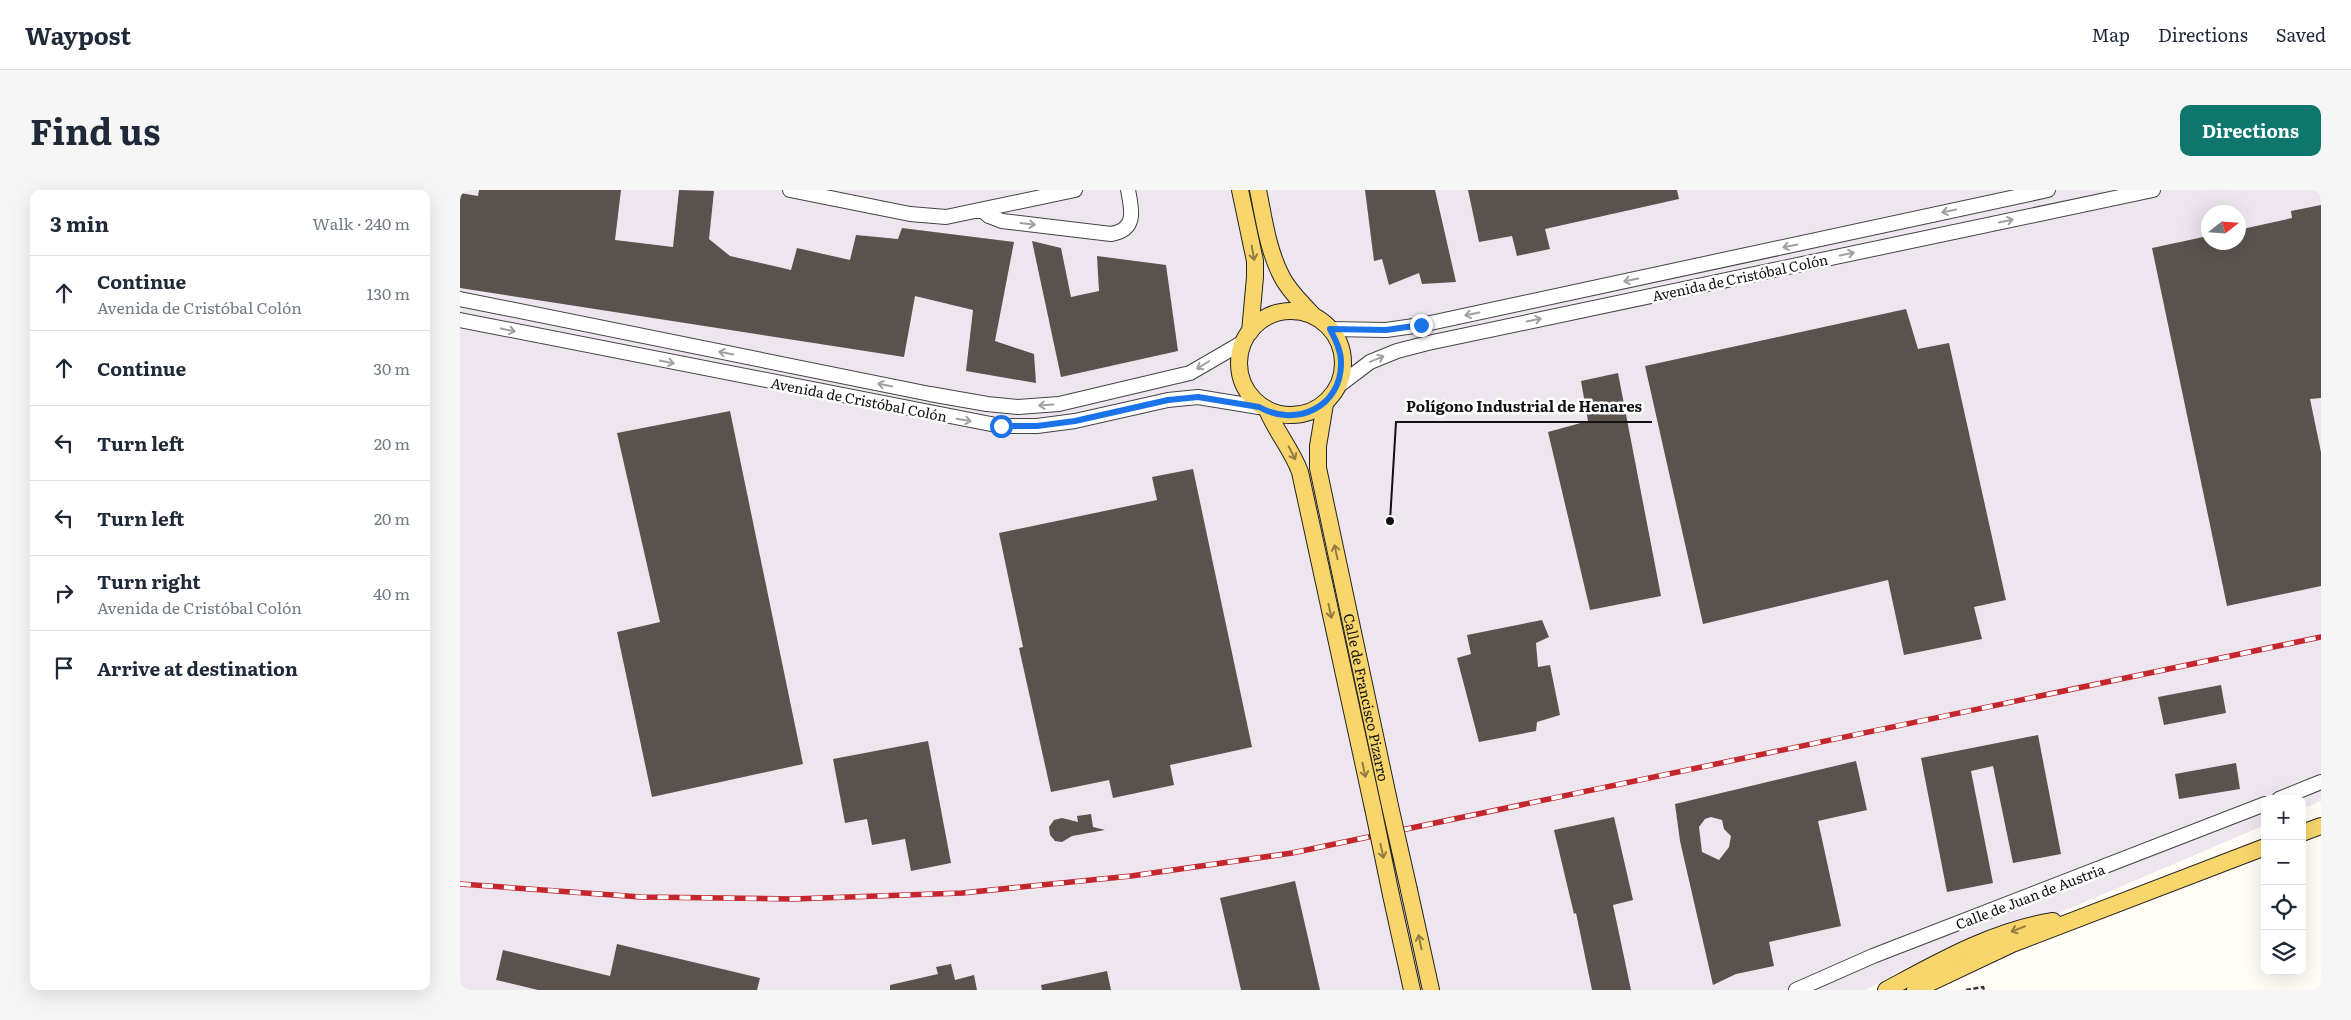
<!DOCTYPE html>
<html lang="en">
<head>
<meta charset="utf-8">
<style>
  :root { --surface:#fff; --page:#f6f6f7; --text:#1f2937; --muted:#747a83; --line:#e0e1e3; --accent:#0f766e }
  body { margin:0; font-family:Literata,serif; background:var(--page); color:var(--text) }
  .controls { position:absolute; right:15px; bottom:15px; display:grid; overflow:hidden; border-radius:10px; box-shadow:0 5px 20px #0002 }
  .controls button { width:45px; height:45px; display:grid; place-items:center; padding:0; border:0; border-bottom:1px solid var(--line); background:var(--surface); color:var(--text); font:25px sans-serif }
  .compass { position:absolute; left:1741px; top:15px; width:45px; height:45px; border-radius:50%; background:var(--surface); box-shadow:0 5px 20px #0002; rotate:73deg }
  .stop { position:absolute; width:15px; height:15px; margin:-11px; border:4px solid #1a73e8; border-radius:50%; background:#fff }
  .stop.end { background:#1a73e8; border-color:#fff; box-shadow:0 1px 5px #0008 }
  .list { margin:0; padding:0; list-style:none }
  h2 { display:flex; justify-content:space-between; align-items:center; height:65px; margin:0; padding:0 20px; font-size:21px }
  h2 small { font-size:16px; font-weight:400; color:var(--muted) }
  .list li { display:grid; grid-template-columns:32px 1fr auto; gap:15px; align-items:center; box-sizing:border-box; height:75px; padding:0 20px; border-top:1px solid var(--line) }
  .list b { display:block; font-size:19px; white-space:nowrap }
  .list p { margin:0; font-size:16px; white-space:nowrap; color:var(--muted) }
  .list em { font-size:16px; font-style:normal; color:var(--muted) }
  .icon { flex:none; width:28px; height:28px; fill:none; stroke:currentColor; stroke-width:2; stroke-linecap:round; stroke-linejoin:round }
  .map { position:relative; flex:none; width:1861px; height:800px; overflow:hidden; border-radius:10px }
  header { display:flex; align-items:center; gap:30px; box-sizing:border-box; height:70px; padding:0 25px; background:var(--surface); border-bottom:1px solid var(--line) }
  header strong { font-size:24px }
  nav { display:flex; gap:28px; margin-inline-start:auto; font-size:18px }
  .intro { display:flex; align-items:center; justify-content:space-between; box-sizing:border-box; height:120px; padding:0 30px }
  h1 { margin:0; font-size:35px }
  .button { padding:12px 22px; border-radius:10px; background:var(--accent); color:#fff; font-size:18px; font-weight:700 }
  main { display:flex; gap:30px; padding:0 30px }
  aside { flex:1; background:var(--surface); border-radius:10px; box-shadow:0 5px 20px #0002 }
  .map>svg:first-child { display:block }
</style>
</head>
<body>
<header>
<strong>Waypost</strong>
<nav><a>Map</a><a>Directions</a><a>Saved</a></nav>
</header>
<div class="intro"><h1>Find us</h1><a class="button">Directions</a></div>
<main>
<aside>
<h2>3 min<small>Walk · 240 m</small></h2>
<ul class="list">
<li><svg class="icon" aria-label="ahead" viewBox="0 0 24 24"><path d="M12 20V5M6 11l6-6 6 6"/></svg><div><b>Continue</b><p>Avenida de Cristóbal Colón</p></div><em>130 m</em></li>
<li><svg class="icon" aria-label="ahead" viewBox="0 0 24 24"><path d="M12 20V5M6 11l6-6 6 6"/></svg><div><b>Continue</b></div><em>30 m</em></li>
<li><svg class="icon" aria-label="left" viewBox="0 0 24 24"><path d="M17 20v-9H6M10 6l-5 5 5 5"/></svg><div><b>Turn left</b></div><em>20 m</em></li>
<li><svg class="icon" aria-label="left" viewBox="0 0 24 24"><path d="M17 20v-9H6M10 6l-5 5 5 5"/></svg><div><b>Turn left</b></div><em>20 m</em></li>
<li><svg class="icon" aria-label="right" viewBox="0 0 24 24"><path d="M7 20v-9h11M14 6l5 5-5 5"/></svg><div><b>Turn right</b><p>Avenida de Cristóbal Colón</p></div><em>40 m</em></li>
<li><svg class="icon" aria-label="arrive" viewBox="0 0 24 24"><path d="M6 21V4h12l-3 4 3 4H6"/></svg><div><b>Arrive at destination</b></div></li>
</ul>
</aside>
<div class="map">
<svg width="1861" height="800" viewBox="0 0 1861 800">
  <rect width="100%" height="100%" fill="#fffdf5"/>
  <path fill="#eee6ef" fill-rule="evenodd" d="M 0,0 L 1861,0 L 1861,611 L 1842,619 L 1842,609 L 1805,609 L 1805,635 L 1529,753 L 1447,777 L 1406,800 L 0,800 ZM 1748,22 L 1778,22 L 1778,52 L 1748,52 Z"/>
  <path fill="#5a524d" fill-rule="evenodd" d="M 19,0 L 161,0 L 155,50 L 213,57 L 219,0 L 254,1 L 249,49 L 270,66 L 331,80 L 337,58 L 390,70 L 396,45 L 438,49 L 442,38 L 554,52 L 535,151 L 574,164 L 576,193 L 506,181 L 513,120 L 455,106 L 444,167 L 0,98 L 0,3 L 18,6 Z
    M 905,0 L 975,0 L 996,92 L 962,94 L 959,83 L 929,95 L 922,69 L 914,71 Z
    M 1008,0 L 1217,0 L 1219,9 L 1085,39 L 1090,59 L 1057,66 L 1052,46 L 1019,52 Z
    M 1861,15 L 1861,208 L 1850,209 L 1861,262 L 1861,396 L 1767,416 L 1692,58 L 1748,46 L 1748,52 L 1778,52 L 1778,40 L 1832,28 L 1831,21 Z
    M 572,51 L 601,58 L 611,107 L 639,101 L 637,66 L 706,75 L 718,161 L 601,187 Z
    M 1446,119 L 1458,159 L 1489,153 L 1546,410 L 1514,417 L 1522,449 L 1444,465 L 1428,390 L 1243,434 L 1185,176 Z
    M 1158,183 L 1201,406 L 1130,420 L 1088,242 L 1128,231 L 1121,191 Z
    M 270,221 L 343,574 L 192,607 L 157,442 L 200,432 L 157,243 Z
    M 733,279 L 792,557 L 710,575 L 714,595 L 653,608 L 649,590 L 591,602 L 559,458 L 563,457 L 539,343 L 697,310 L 692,287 Z
    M 1082,430 L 1089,447 L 1076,453 L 1078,477 L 1090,475 L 1100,525 L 1077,532 L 1076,541 L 1019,552 L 997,468 L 1011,464 L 1007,445 Z
    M 1761,495 L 1766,523 L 1704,535 L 1698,507 Z
    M 1578,545 L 1601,664 L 1553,673 L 1533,576 L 1511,581 L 1533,693 L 1487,702 L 1461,568 Z
    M 468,551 L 491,673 L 451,681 L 445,649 L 412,655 L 407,629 L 385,633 L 373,569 Z
    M 1396,571 L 1407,620 L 1358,631 L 1381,736 L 1309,752 L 1314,776 L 1276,784 L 1253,795 L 1220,651 L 1215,614 ZM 1251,627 L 1262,630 L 1264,639 L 1271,646 L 1269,657 L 1259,670 L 1242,662 L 1239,637 L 1245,629 Z
    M 1776,573 L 1780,599 L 1719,609 L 1715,584 Z
    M 631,624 L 633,637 L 645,640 L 612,646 L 602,652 L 595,651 L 590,645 L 589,637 L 594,630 L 602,628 L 618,632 L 617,626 Z
    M 1154,627 L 1173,710 L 1153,715 L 1171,800 L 1132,800 L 1116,723 L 1114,724 L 1094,640 Z
    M 835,691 L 860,800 L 781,800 L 760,708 Z
    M 157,754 L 300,788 L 297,800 L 78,800 L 36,790 L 43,760 L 150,786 Z
    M 491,774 L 495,790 L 514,785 L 517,800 L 430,800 L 430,795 L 478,784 L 476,777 Z
    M 647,781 L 651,800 L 582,800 L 581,795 Z"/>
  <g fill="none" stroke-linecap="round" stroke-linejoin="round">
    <g stroke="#444" stroke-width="16">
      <path id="minor" d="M 330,0 L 450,24 L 486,27 L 615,0
        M 523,21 L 529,26 L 542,31 L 651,44 C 677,40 672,20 668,0
        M 0,109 L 470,204 L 527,214 L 558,217 L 599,214 L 730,183 L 785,151
        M 0,130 L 541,236 L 577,236 L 615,231 L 708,210 L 738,207 L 799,217
        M 870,139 L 926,140 L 961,135 L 1588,0
        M 877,197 L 910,172 L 937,161 L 968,153 L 1693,0
        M 1819,609 L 1861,592
        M 1336,800 L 1413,766 L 1805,614"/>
    </g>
    <g stroke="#222" stroke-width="18">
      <g id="major">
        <path d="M 780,0 L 795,71 L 795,87 L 790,142"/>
        <path d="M 798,0 C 804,29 808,61 822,87 C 829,101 841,112 852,124"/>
        <circle cx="831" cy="173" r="52"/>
        <path id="s1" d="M 865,214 L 858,256 L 858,278 L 930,616"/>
        <path d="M 808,222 C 817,243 832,260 840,282 L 913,618"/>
        <path d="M 1842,643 L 1861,636"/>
        <path d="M 949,700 L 971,800"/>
        <path d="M 931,705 L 952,800"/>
        <path d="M 1426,800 C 1478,772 1534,740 1593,731"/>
        <path d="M 1455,800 L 1552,754 L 1805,657"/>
      </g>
    </g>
    <path stroke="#333" stroke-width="2.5" stroke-dasharray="5 2.5" stroke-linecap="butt" d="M 1506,800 L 1523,797 L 1524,800"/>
    <use href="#minor" stroke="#fff" stroke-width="14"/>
    <use href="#major" stroke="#f9d66b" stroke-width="16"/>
    <g stroke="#c4262e" stroke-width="5.5">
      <path id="rail" d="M 0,694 L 181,707 L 333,709 L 502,703 L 671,686 L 832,663 L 1861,447"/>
    </g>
    <use href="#rail" stroke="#fff" stroke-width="4" stroke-dasharray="11" stroke-linecap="butt"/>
    <g stroke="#222" stroke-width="18" stroke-linecap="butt">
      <path id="major-bridge" d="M 930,616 L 949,700
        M 913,618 L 931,705"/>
    </g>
    <use href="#major-bridge" stroke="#f9d66b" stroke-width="16"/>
  </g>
  <defs><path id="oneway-shaft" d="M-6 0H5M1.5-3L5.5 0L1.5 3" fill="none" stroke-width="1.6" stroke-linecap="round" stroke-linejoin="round" transform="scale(1.25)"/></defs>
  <g stroke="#a0a0a0">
    <use href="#oneway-shaft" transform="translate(1489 21) rotate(168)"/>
    <use href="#oneway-shaft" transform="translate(1546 31) rotate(-12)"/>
    <use href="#oneway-shaft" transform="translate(568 34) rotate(7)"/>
    <use href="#oneway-shaft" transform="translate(1330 56) rotate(168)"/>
    <use href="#oneway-shaft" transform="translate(1387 64) rotate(-12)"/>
    <use href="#oneway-shaft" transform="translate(1171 90) rotate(168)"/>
    <use href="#oneway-shaft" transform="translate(1012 124) rotate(168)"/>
    <use href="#oneway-shaft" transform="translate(1074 130) rotate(-12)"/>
    <use href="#oneway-shaft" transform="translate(48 140) rotate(12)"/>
    <use href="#oneway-shaft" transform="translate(266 163) rotate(-169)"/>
    <use href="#oneway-shaft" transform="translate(917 169) rotate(-23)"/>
    <use href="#oneway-shaft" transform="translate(207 172) rotate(11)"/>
    <use href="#oneway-shaft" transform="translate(743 175) rotate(148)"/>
    <use href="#oneway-shaft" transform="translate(425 195) rotate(-169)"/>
    <use href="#oneway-shaft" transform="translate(586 215) rotate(176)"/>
    <use href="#oneway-shaft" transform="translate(504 230) rotate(10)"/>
  </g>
  <g stroke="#917d42">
    <use href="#oneway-shaft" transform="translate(793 63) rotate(80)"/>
    <use href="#oneway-shaft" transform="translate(832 263) rotate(63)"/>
    <use href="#oneway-shaft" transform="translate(876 362) rotate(-102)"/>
    <use href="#oneway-shaft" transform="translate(870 421) rotate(78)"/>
    <use href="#oneway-shaft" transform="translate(904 580) rotate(78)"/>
    <use href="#oneway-shaft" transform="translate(922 661) rotate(78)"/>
    <use href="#oneway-shaft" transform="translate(1558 739) rotate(159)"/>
    <use href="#oneway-shaft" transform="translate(960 752) rotate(-102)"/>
  </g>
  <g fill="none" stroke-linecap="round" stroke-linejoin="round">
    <path stroke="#1a73e8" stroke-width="6" d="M 541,236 L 577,236 L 615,231 L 708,210 L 738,207 L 799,217 C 836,238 882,217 881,172 C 881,160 875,149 870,139 L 926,140 L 961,135"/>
  </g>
  <g text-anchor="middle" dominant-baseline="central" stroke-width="5" stroke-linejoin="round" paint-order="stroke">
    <g font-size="14" fill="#111" stroke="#fff">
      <text transform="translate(1280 87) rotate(-12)">Avenida de Cristóbal Colón</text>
      <text transform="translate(399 209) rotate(11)">Avenida de Cristóbal Colón</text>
      <text stroke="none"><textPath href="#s1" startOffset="299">Calle de Francisco Pizarro</textPath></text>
      <text transform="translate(1570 706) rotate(-21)">Calle de Juan de Austria</text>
    </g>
  </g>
  <path fill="none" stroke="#111" stroke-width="2" d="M930 331L936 232H1192"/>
  <circle fill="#111" stroke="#fff" stroke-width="2" cx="930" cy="331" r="5"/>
  <g font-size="15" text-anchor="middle" font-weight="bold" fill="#111" stroke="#fff" stroke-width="5" stroke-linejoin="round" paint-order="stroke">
    <text x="1064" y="222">Polígono Industrial de Henares</text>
  </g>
</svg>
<div class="controls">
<button>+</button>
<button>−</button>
<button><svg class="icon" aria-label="locate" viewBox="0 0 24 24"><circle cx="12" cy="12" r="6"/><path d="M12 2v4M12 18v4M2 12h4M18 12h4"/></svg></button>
<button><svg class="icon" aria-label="layers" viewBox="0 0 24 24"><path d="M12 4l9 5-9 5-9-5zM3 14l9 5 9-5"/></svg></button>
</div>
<svg class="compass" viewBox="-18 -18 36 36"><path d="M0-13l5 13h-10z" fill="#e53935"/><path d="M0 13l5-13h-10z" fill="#747a83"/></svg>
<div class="stop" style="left:541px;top:236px"></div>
<div class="stop end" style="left:961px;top:135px"></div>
</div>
</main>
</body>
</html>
